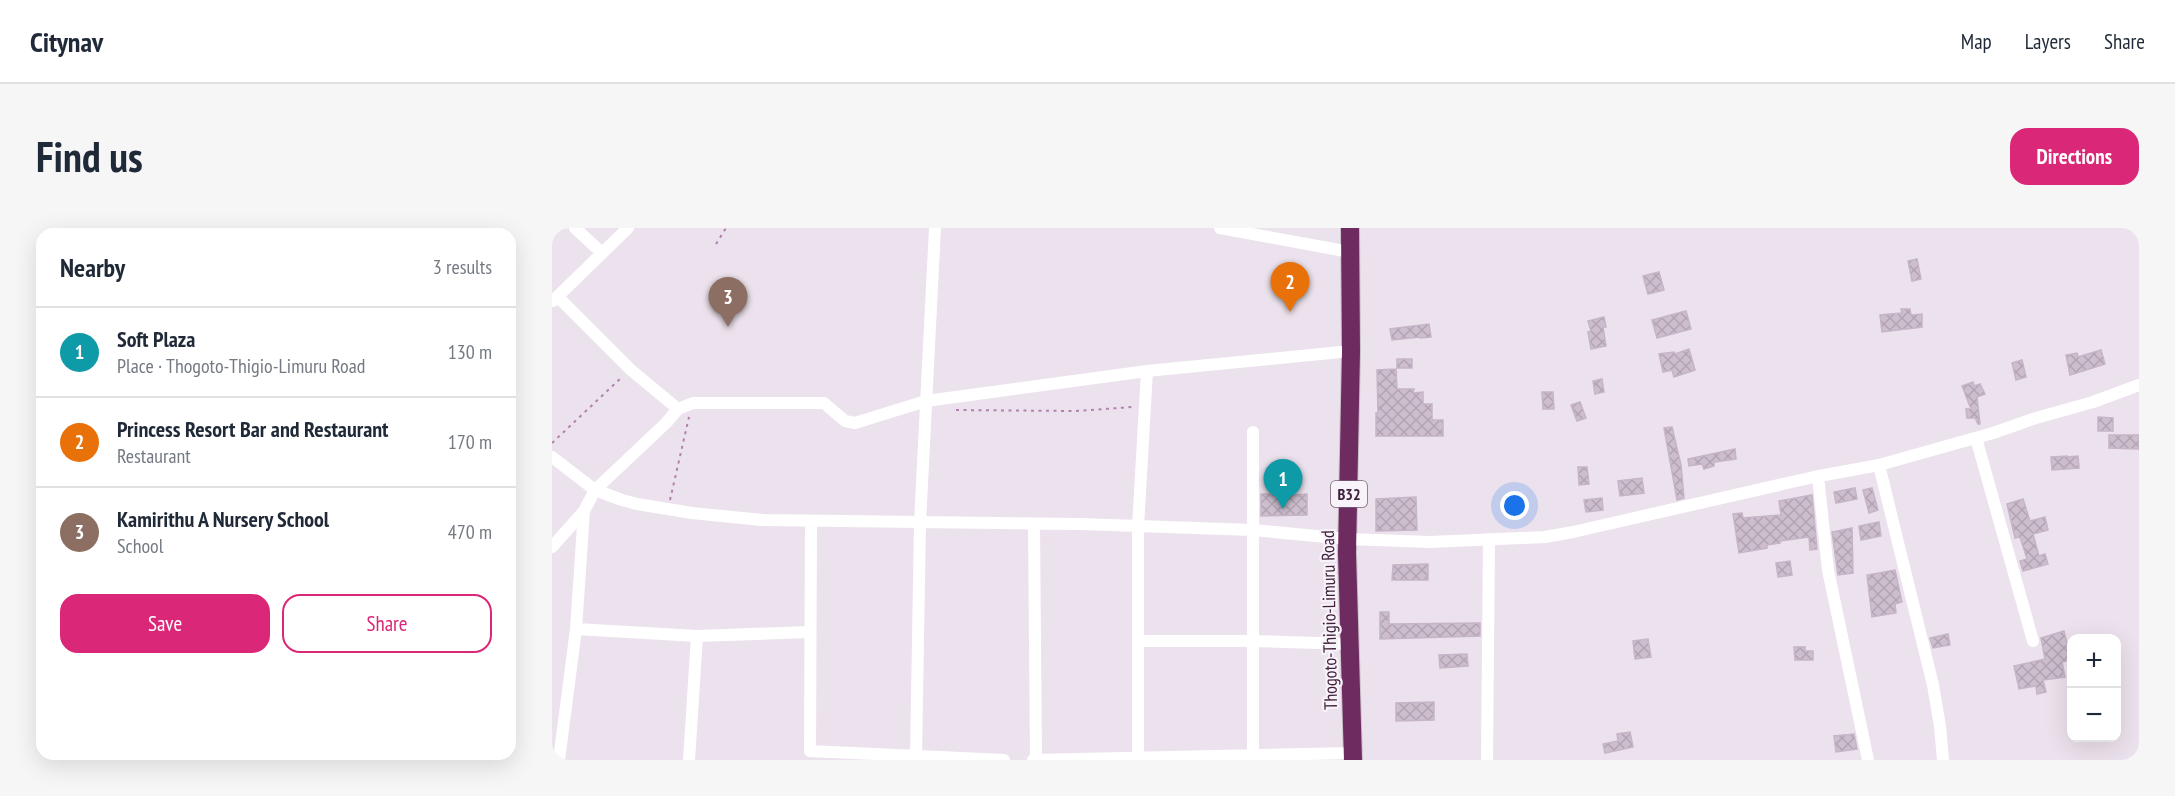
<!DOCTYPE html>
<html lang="en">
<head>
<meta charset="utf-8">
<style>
  :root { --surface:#fff; --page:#f6f6f7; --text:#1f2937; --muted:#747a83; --line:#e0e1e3; --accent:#db2777 }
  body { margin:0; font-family:"PT Sans Narrow",sans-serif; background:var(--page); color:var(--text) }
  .controls { position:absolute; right:18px; bottom:18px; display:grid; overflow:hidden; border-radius:12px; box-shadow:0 6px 24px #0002 }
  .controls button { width:54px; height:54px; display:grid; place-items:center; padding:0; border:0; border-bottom:2px solid var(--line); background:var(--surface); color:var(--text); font:30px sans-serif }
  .you { position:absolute; left:963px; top:278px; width:21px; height:21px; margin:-15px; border:4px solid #fff; border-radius:50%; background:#1a73e8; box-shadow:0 0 0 9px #1a73e833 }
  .badge { display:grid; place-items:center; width:39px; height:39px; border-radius:50%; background:var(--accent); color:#fff; font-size:20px; font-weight:700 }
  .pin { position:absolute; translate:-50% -50px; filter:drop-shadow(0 2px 3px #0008) }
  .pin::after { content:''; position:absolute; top:32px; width:21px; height:18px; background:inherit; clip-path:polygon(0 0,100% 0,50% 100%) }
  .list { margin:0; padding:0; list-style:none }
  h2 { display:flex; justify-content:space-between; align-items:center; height:78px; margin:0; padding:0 24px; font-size:26px }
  h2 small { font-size:20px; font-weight:400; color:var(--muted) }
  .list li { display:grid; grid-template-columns:39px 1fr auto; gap:18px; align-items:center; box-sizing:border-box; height:90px; padding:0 24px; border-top:2px solid var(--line) }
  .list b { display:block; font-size:22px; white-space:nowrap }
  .list p { margin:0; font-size:20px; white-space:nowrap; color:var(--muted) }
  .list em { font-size:20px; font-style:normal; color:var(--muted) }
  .actions { display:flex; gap:12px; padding:18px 24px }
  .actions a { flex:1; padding:14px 0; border:2px solid var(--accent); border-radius:18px; text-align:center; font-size:21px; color:var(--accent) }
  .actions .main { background:var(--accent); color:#fff }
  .map { position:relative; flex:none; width:1587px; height:532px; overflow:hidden; border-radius:18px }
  header { display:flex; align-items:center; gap:36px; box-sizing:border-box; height:84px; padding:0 30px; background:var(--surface); border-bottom:2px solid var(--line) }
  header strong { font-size:28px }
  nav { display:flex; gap:33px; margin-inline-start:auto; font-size:21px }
  .intro { display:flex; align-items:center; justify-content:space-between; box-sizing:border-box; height:144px; padding:0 36px }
  h1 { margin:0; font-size:42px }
  .button { padding:15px 27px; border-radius:18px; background:var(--accent); color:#fff; font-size:21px; font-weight:700 }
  main { display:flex; gap:36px; padding:0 36px }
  aside { flex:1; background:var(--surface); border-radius:18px; box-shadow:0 6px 24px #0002 }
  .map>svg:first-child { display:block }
</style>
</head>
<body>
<header>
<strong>Citynav</strong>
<nav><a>Map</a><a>Layers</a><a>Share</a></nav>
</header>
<div class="intro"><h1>Find us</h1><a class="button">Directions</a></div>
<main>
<aside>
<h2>Nearby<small>3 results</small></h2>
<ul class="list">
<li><span class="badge" style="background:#0f9aa8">1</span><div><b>Soft Plaza</b><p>Place · Thogoto-Thigio-Limuru Road</p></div><em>130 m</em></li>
<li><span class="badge" style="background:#e8710a">2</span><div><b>Princess Resort Bar and Restaurant</b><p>Restaurant</p></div><em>170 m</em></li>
<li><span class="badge" style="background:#8d6e63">3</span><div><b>Kamirithu A Nursery School</b><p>School</p></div><em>470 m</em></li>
</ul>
<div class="actions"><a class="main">Save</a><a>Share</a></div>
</aside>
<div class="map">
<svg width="1587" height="532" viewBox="0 0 1587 532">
  <defs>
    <pattern id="building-cross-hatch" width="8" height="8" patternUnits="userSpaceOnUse" patternTransform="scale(1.5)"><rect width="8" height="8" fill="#cdbece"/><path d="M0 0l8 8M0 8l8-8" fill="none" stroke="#b1a3b2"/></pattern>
  </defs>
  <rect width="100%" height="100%" fill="#ece2ed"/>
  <path fill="url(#building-cross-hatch)" stroke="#c6b4c7" stroke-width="1.5" d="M 1365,31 L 1369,51 L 1360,53 L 1356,33 Z
    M 1107,44 L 1112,62 L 1096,66 L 1091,48 Z
    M 1349,81 L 1358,81 L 1359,87 L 1370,86 L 1370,99 L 1330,104 L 1328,87 L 1350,85 Z
    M 1134,83 L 1139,101 L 1105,110 L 1100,92 Z
    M 1052,89 L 1054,99 L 1051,99 L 1054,118 L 1039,121 L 1036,104 L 1039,103 L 1036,93 Z
    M 877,96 L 879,109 L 868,110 L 868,109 L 840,112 L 838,101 Z
    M 1137,121 L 1143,142 L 1122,149 L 1120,142 L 1111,144 L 1107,126 L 1122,124 L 1123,126 Z
    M 1549,122 L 1553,136 L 1518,147 L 1514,127 L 1525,125 L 1526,129 Z
    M 845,131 L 860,131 L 860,140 L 845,140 Z
    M 1470,132 L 1474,149 L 1464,152 L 1460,135 Z
    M 844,141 L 845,161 L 862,161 L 861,165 L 871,164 L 871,176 L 880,176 L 880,192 L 891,192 L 891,208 L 824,208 L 824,185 L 826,185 L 825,142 Z
    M 1050,151 L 1052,164 L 1043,166 L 1041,153 Z
    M 1421,154 L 1422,158 L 1428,156 L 1433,166 L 1425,169 L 1428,196 L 1426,196 L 1423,190 L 1415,190 L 1414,181 L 1419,181 L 1410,158 Z
    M 990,164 L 1001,164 L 1002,181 L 991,181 Z
    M 1028,174 L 1034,190 L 1025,193 L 1019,177 Z
    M 1546,189 L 1561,190 L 1561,203 L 1546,203 Z
    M 1120,199 L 1129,237 L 1132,270 L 1125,272 L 1112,200 Z
    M 1557,207 L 1587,207 L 1587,221 L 1557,220 Z
    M 1183,221 L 1184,231 L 1162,234 L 1162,238 L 1152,241 L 1150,236 L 1137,238 L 1136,231 Z
    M 1515,228 L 1515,229 L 1526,228 L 1527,240 L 1500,242 L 1499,229 Z
    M 1026,239 L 1035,239 L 1037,256 L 1027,257 Z
    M 1090,250 L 1092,265 L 1068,268 L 1066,253 Z
    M 1303,260 L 1305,271 L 1284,275 L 1282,264 Z
    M 1320,260 L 1326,282 L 1317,285 L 1311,262 Z
    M 709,266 L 720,266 L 720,268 L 755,266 L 755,287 L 709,288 Z
    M 1260,267 L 1265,321 L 1258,322 L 1257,309 L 1228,313 L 1228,315 L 1215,317 L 1215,320 L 1187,325 L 1181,286 L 1190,285 L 1191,290 L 1229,287 L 1227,273 Z
    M 864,269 L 865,302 L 824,303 L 824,271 Z
    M 1050,270 L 1051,282 L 1034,284 L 1032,272 Z
    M 1471,271 L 1478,293 L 1493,289 L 1496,302 L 1481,306 L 1487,328 L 1493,326 L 1496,336 L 1471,343 L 1468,333 L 1475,331 L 1468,309 L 1463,310 L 1455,276 Z
    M 1327,294 L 1329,308 L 1309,312 L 1307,298 Z
    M 1300,300 L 1301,345 L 1286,347 L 1280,304 Z
    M 1238,333 L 1240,347 L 1226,349 L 1224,335 Z
    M 876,336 L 876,352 L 840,352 L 841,337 Z
    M 1343,342 L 1350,374 L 1343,376 L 1344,385 L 1320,389 L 1315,347 Z
    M 828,384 L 837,384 L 837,396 L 928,395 L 928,408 L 828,411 Z
    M 1512,403 L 1519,432 L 1510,434 L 1513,449 L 1491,452 L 1494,464 L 1485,466 L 1484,458 L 1467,461 L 1462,438 L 1493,431 L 1489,410 Z
    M 1396,406 L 1398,417 L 1381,420 L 1378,410 Z
    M 1096,411 L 1099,429 L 1083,431 L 1081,413 Z
    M 1242,419 L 1253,419 L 1253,423 L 1261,423 L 1261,432 L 1243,432 Z
    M 915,426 L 916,438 L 888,440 L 887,427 Z
    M 882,474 L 882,492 L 844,493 L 844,475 Z
    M 1078,504 L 1081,519 L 1053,525 L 1051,516 L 1066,513 L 1065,506 Z
    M 1302,506 L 1305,521 L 1284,524 L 1282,508 Z"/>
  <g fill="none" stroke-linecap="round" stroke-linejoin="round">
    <g stroke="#c9c1c8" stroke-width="20">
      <path id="highway" d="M 798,0 L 799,123 L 795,325 L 801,532"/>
    </g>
    <path stroke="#b280ae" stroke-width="2" stroke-dasharray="3 4.5" stroke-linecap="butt" d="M 164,16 L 174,0
      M 404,182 L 523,183 L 581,179
      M 0,215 L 70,149
      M 118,272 L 137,189"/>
    <path stroke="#fff" stroke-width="12" d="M 23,0 L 50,25
      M 668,0 L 798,24
      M 6,69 L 79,142 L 126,181
      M 1,73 L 76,0
      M 701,204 L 701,527
      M 1424,210 L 1481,413
      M 0,229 L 43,262 L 70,272 L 85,276 L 140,285 L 210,292 L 529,296 L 701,302 L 796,311 L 878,314 L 993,309 L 1021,304 L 1262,249 L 1327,237 L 1441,205 L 1484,190 L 1541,174 L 1587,157
      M 1327,237 L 1381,457 L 1388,498 L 1391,532
      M 1266,248 L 1276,342 L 1316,532
      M 259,293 L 258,523 L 452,532
      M 482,296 L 484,532
      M 0,319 L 32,283
      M 24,401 L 145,408 L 258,404
      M 587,413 L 701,413 L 798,416
      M 364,528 L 368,295 L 383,0
      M 586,530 L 586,299 L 595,143
      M 7,532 L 24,401 L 32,283 L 43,262 L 114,195 L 126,181 L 141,175 L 272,175 L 293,193 L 303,195 L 374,173 L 595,143 L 799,123
      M 137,532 L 145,408
      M 481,532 L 801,525
      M 935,532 L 937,311"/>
    <use href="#highway" stroke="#6d2b60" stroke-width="18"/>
  </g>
  <g text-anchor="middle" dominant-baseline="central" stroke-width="4.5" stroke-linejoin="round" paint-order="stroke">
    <rect fill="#f8f2f9" stroke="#766074" stroke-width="1.5" x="779" y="253" width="36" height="26" rx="4.5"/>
    <g font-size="16" font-weight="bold" fill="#3f213b">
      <text x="797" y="266">B32</text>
    </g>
    <g font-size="18" fill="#3f213b" stroke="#f8f2f9">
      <text transform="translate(777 392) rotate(-91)">Thogoto-Thigio-Limuru Road</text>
    </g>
  </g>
</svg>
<div class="controls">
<button>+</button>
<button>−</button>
</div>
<div class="you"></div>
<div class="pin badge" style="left:731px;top:281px;background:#0f9aa8">1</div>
<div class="pin badge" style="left:738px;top:84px;background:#e8710a">2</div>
<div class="pin badge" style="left:176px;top:99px;background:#8d6e63">3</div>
</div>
</main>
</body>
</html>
